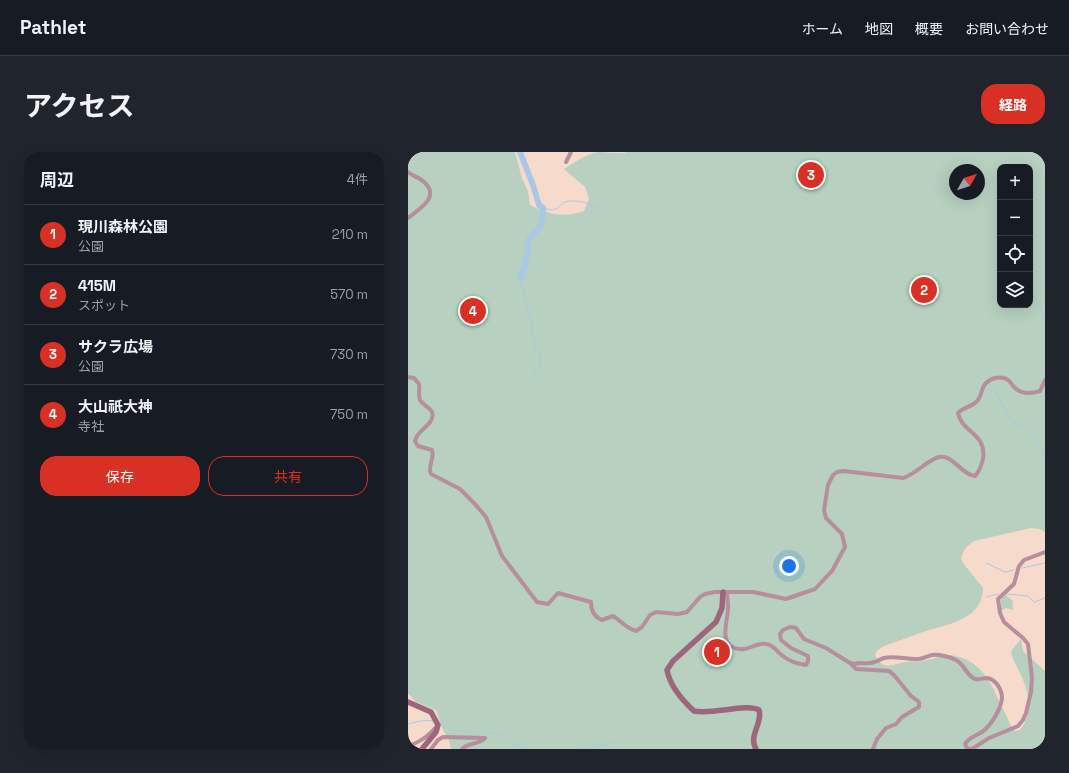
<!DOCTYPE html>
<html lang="ja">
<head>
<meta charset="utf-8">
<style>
  :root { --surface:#171b24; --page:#20242c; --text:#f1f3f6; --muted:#9ea1a6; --line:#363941; --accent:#d93025 }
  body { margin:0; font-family:"Space Grotesk","Noto Sans JP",sans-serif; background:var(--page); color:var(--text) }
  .controls { position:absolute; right:12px; top:12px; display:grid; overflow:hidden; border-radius:8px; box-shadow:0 4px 16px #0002 }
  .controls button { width:36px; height:36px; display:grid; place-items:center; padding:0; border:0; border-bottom:1px solid var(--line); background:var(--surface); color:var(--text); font:20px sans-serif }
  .compass { position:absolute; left:541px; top:12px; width:36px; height:36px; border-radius:50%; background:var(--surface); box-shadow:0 4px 16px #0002; rotate:51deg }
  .you { position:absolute; left:381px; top:414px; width:14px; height:14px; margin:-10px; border:3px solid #fff; border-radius:50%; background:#1a73e8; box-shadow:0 0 0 6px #1a73e833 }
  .badge { display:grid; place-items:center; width:26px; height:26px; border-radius:50%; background:var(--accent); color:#fff; font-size:13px; font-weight:700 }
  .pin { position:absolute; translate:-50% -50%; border:2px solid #fff; box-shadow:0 1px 4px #0006 }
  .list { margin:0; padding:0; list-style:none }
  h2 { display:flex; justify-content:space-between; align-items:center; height:52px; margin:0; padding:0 16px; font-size:17px }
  h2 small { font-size:13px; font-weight:400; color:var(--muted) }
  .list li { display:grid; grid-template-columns:26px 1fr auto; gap:12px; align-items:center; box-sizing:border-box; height:60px; padding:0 16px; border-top:1px solid var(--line) }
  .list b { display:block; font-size:15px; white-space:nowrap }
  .list p { margin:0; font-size:13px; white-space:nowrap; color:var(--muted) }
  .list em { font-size:13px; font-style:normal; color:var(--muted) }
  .actions { display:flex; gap:8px; padding:12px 16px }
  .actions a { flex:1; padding:9px 0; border:1px solid var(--accent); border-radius:16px; text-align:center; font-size:14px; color:var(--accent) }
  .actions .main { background:var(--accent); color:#fff }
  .icon { flex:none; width:22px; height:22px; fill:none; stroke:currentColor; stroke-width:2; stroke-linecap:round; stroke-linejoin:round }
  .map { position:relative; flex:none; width:637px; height:597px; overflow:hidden; border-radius:16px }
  header { display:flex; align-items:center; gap:24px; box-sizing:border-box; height:56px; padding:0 20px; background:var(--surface); border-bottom:1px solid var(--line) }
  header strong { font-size:19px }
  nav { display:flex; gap:22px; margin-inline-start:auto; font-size:14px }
  .intro { display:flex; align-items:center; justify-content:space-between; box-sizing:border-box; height:96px; padding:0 24px }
  h1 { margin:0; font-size:28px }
  .button { padding:10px 18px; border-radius:16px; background:var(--accent); color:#fff; font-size:14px; font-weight:700 }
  main { display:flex; gap:24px; padding:0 24px }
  aside { flex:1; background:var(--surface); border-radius:16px; box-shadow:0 4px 16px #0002 }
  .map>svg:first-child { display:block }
</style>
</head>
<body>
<header>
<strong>Pathlet</strong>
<nav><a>ホーム</a><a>地図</a><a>概要</a><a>お問い合わせ</a></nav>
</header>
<div class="intro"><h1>アクセス</h1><a class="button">経路</a></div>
<main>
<aside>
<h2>周辺<small>4件</small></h2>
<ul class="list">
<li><span class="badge">1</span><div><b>現川森林公園</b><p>公園</p></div><em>210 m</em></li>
<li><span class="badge">2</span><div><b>415M</b><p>スポット</p></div><em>570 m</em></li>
<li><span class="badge">3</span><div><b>サクラ広場</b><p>公園</p></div><em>730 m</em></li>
<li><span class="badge">4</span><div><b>大山祇大神</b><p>寺社</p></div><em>750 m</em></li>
</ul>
<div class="actions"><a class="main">保存</a><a>共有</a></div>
</aside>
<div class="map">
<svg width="637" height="597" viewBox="0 0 637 597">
  <rect width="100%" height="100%" fill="#f6dbcd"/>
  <path fill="#b7d0c0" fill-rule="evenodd" d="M 0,0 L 107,0 L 114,26 L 120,39 L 122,53 C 142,63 154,66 176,59 L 181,47 L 177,35 L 156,17 C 166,11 179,1 191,0 C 201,0 209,3 219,0 L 637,0 L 637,380 L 632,377 L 623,376 L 566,389 L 560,394 L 556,398 L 553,406 L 555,411 L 575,436 C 575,467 541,472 518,479 C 504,484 490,489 476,494 L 470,498 L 467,503 C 475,519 483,513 497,510 C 504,509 512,510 519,508 C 533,505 535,500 552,505 C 573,512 583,530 591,549 C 593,554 596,558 598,563 C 601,569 602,574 607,579 L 612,578 C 626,561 621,538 611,519 C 608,512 604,507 603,499 L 613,487 L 615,499 L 637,519 L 637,597 L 43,597 L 41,588 L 34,576 L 28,558 L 8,550 L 0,541 ZM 592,15 L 622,15 L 622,153 L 592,153 ZM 547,18 L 571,18 L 571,42 L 547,42 Z
    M 595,443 L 599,444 L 605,449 L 605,458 L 598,456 L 593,459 L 593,448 Z"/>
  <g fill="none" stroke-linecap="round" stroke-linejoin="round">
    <path stroke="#a9c8e6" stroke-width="1" d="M 135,56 C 153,62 149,51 161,49 C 175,48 186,54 198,59
      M 112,127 L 124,174 L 127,197 L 132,202 L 132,211 L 122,227
      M 622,137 L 637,166
      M 580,237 L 587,239 L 604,270 L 613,273 L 620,278 L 637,302
      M 578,411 L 597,420 L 606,418
      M 614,416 L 637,411
      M 598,442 L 620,444 L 626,450 L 637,446
      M 578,445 L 590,442
      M 32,571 L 42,578 L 83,581 L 95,584 L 100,589 L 118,597
      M 0,572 C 8,570 17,567 25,569
      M 168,597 L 177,597
      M 179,597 C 189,597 197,591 206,589"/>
    <path stroke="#a9c8e6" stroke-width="6" d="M 112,127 C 115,120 118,110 119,102 C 120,99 119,96 119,93 C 121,83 130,80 133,72 C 135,68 135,61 135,56 L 131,53 L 125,33 L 112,0"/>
    <path stroke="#b68e9d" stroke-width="4" d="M 158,10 L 163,0
      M 0,20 C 5,24 12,26 16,30 C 33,45 11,57 0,66
      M 0,225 L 6,226 L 11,232 C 12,237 10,244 12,248 C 16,255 27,256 24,266 C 22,275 9,278 7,289 L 10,294 L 24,298 C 27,306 19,314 23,322 L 52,337 L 67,352 L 78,365 L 94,404 L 129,450 L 140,452 L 150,441 L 183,450 C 183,459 186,465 194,468 L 205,464 C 213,469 219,477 228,479 L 234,475 L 242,463 L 248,460 L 270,462 L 279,460 L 292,445 L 297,442 L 307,440 L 345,440 L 378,447 L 407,437 L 424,419 L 437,395 L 434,382 L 418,366 L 416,358 L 420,333 L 425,323 L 429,320 L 436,319 L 495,326 C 508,322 518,309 531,305 C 545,302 553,323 567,324 C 572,319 573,314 575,307 C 579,281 554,281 550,261 C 555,255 565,255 570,248 C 574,243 573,236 578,231 C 583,226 594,223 600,228 C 602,229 604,233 606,235 C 613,242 623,242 632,239 L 637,228
      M 319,440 C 319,445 320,450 320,456 C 320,469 309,494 331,497 C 341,499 348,490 358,492 C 366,493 369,500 375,504 C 381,509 390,512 398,513 L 400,509 L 400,504 L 383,496 L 373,488 L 372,482 L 375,478 L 382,475 L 388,476 L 396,487 L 418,496 L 442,511 L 447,512 C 452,510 457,512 462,511 C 467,511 472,507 476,506 C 487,503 499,508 510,507 C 515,507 519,504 524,503 C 531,502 542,505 548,508 C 556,512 559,524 567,527 C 571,528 575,526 579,526 C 588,527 594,538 594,546 C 593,557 583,574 574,580 C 568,584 561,585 557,592 L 559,596 L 562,597
      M 443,512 L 448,517 L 481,519 L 486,523 L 503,544 L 511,550 L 511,555 L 494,565 L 488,572 L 478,576 L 469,587 L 465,597
      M 0,594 C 13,590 20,584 29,574
      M 23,597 L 30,588 L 35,585 L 77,586
      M 54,597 C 61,590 71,593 77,586
      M 564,597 L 581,586 L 610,574 L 615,568 L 618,561 L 623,540 L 624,526 L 620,492 L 615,486 L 596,470 L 592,461 L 590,447 L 606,432 L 611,414 L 616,408 L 637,400"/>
    <path stroke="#9e667c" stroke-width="5.5" d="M 315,440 L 314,456 L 308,470 L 265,509 L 259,518 C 262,534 274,548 286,559 C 304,563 339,551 351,558 C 355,571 340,584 348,597
      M 0,550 L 23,560 L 30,573 L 28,580 L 14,597"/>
  </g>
</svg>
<div class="controls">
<button>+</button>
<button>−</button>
<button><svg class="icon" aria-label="locate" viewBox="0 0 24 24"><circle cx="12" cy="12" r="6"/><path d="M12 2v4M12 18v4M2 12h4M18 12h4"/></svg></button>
<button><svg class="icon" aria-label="layers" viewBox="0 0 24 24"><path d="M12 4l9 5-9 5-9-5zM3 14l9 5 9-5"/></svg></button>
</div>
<svg class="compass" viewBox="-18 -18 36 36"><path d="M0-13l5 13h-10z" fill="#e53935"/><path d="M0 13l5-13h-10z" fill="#9ea1a6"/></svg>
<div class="you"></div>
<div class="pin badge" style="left:309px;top:500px">1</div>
<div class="pin badge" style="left:516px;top:138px">2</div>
<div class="pin badge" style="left:403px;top:23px">3</div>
<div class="pin badge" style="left:65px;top:159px">4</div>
</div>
</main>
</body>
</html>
